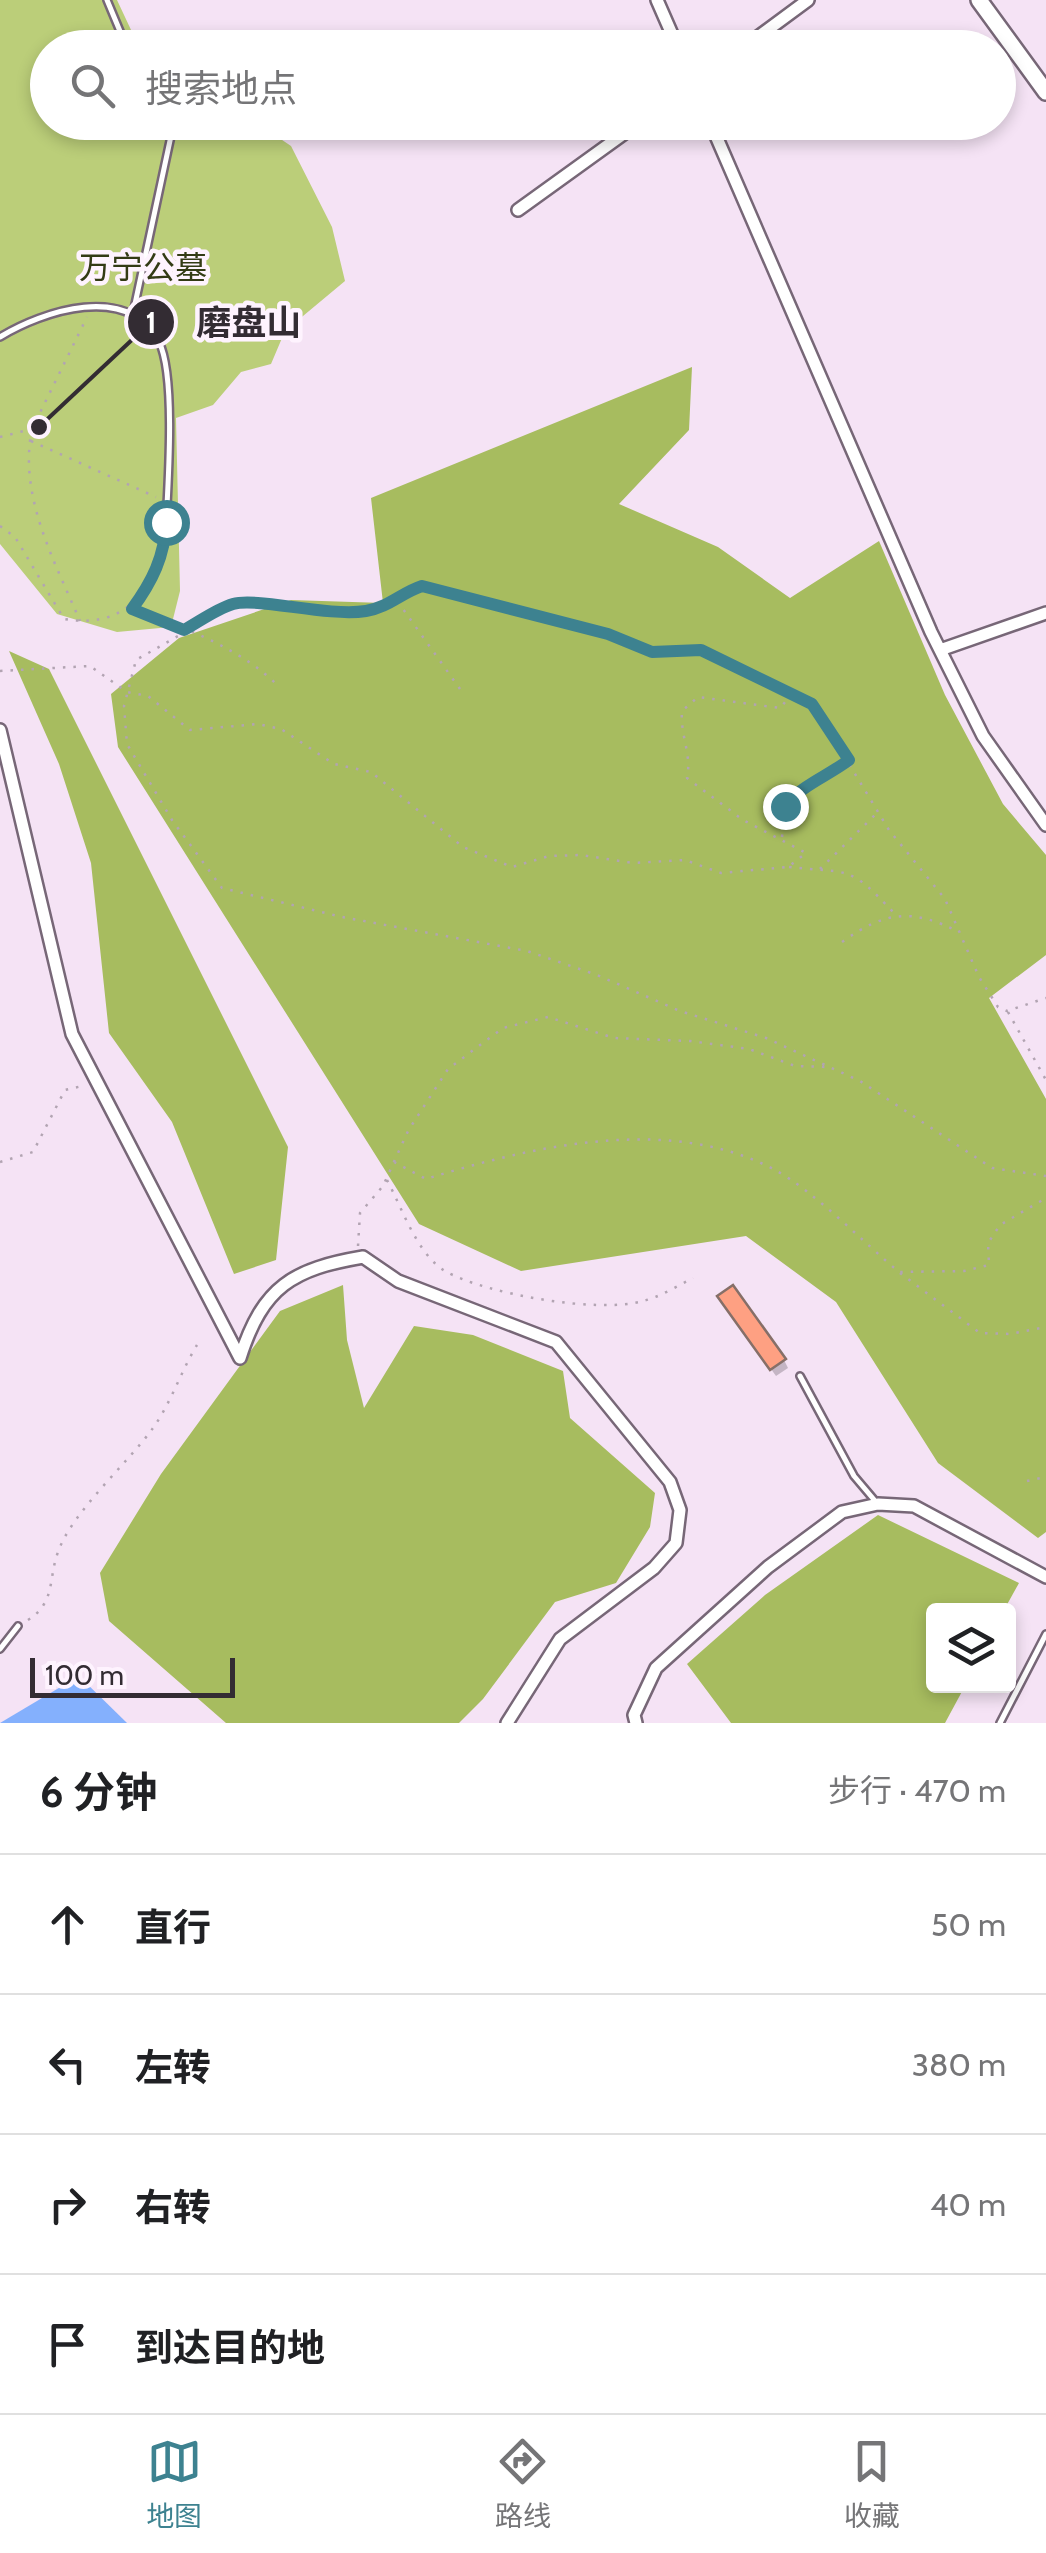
<!DOCTYPE html>
<html lang="zh">
<head>
<meta charset="utf-8">
<style>
  :root { --surface:#fff; --page:#f6f6f6; --text:#202124; --muted:#757577; --line:#e0e0e0; --accent:#3d8290 }
  body { margin:0; font-family:Cabin,"Noto Sans SC",sans-serif; background:var(--page); color:var(--text) }
  .controls { position:absolute; right:30px; bottom:30px; display:grid; overflow:hidden; border-radius:10px; box-shadow:0 5px 15px #0003 }
  .controls button { width:90px; height:90px; display:grid; place-items:center; padding:0; border:0; border-bottom:2px solid var(--line); background:var(--surface); color:var(--text); font:50px sans-serif }
  .scale { position:absolute; left:30px; bottom:25px; width:205px; box-sizing:border-box; padding-left:10px; border:5px solid #332c33; border-top:0; font-size:28px; line-height:35px; white-space:nowrap; color:#332c33; -webkit-text-stroke:8px #fef3fe; paint-order:stroke }
  .stop { position:absolute; width:30px; height:30px; margin:-22px; border:8px solid #3d8290; border-radius:50%; background:#fff }
  .stop.end { background:#3d8290; border-color:#fff; box-shadow:0 2px 10px #0008 }
  .list { margin:0; padding:0; list-style:none }
  h2 { display:flex; justify-content:space-between; align-items:center; height:130px; margin:0; padding:0 40px; font-size:42px }
  h2 small { font-size:32px; font-weight:400; color:var(--muted) }
  .list li { display:grid; grid-template-columns:65px 1fr auto; gap:30px; align-items:center; box-sizing:border-box; height:140px; padding:0 40px; border-top:2px solid var(--line) }
  .list b { display:block; font-size:38px; white-space:nowrap }
  .list em { font-size:32px; font-style:normal; color:var(--muted) }
  .icon { flex:none; width:55px; height:55px; fill:none; stroke:currentColor; stroke-width:2; stroke-linecap:round; stroke-linejoin:round }
  .map { position:relative; flex:none; width:1046px; height:1723px; overflow:hidden }
  .search { position:absolute; background:var(--surface); box-shadow:0 5px 15px #0003; left:30px; right:30px; top:30px; height:110px; display:flex; align-items:center; gap:25px; box-sizing:border-box; padding:0 35px; border-radius:55px; color:var(--muted); font-size:38px }
  .sheet { height:690px; background:var(--surface) }
  nav { display:flex; justify-content:space-around; align-items:center; box-sizing:border-box; height:140px; border-top:2px solid var(--line); background:var(--surface); font-size:28px; color:var(--muted) }
  nav a { display:grid; justify-items:center; gap:5px }
  nav .on { color:var(--accent) }
  .map>svg:first-child { display:block }
</style>
</head>
<body>
<div class="map">
<svg width="1046" height="1723" viewBox="0 0 1046 1723">
  <rect width="100%" height="100%" fill="#f5e3f5"/>
  <path fill="#bbce79" d="M 0,0 L 117,0 L 139,47 L 48,48 L 48,122 L 257,123 L 291,146 L 332,227 L 345,281 L 285,331 L 271,364 L 241,372 L 213,405 L 176,418 L 180,591 L 171,627 L 117,632 L 57,614 L 0,544 Z"/>
  <path fill="#a7bc5f" d="M 692,367 L 689,430 L 619,504 L 718,547 L 790,598 L 879,541 L 945,695 L 1003,804 L 1046,855 L 1046,955 L 989,998 L 1046,1099 L 1046,1532 L 1038,1538 L 938,1463 L 836,1302 L 746,1236 L 521,1271 L 419,1224 L 118,747 L 111,694 L 179,638 L 291,600 L 383,603 L 371,498 Z
    M 9,651 L 49,669 L 288,1147 L 276,1260 L 234,1274 L 172,1122 L 109,1033 L 91,863 L 59,764 Z
    M 343,1285 L 347,1340 L 364,1408 L 414,1326 L 473,1335 L 563,1371 L 570,1418 L 655,1493 L 650,1527 L 616,1583 L 555,1602 L 483,1699 L 459,1723 L 226,1723 L 109,1621 L 100,1573 L 161,1474 L 280,1311 Z
    M 878,1515 L 1019,1583 L 1004,1610 L 934,1610 L 934,1686 L 965,1686 L 945,1723 L 731,1723 L 687,1664 L 765,1595 Z"/>
  <path fill="#84b0fd" d="M 79,1676 L 127,1723 L 0,1723 Z"/>
  <path fill="#0003" d="M 725,1305 L 784,1360 L 788,1368 L 776,1376 Z"/>
  <path fill="#fea082" stroke="#866f68" stroke-width="2.5" d="M 733,1285 L 786,1359 L 770,1370 L 717,1296 Z"/>
  <g fill="none" stroke-linecap="round" stroke-linejoin="round">
    <g stroke="#776777" stroke-width="10">
      <path id="lane" d="M 107,0 L 127,48
        M 132,318 L 174,122
        M 0,337 C 43,311 128,282 159,342 C 177,377 167,499 165,542
        M 800,1376 L 854,1476 L 876,1502
        M 0,1649 L 18,1626
        M 1000,1723 L 1046,1634"/>
    </g>
    <g stroke="#776777" stroke-width="16">
      <path id="street" d="M 657,0 L 678,48
        M 743,48 L 808,0
        M 710,122 L 931,632 L 983,736 L 1046,825
        M 518,210 L 640,122
        M 940,650 L 1046,613
        M 0,730 L 72,1034 L 240,1358 C 263,1286 293,1269 363,1257 L 398,1281 L 556,1342 L 670,1482 L 680,1510 L 676,1543 L 654,1568 L 560,1639 L 507,1723
        M 636,1723 L 634,1715 L 656,1668 L 768,1567 L 842,1512 L 878,1504 L 914,1506 L 1046,1577"/>
    </g>
    <g stroke="#776777" stroke-width="20">
      <path id="secondary" d="M 979,0 L 1046,92"/>
    </g>
    <path stroke="#b2a4b2" stroke-width="2.5" stroke-dasharray="2.5 8" stroke-linecap="butt" d="M 32,429 C 18,496 55,562 80,621
      M 0,437 L 32,429 L 87,317
      M 31,441 L 156,497
      M 0,526 L 15,537 L 64,619 C 118,628 145,601 162,553
      M 398,602 L 366,611 L 323,614 L 236,603 L 136,660 L 124,706 L 127,744 L 172,820 L 222,888 L 342,917 L 527,951 L 597,975 L 680,1011 L 766,1038 L 860,1081 L 992,1168 L 1046,1176
      M 133,609 C 182,626 244,650 279,687
      M 0,671 L 90,666 L 127,692 L 148,696 L 190,730 L 258,724 L 281,729 L 334,764 L 371,772 L 463,847 L 512,867 L 549,856 L 581,855 L 633,863 L 685,860 L 721,873 L 788,867 L 806,853 L 743,820 L 687,778 C 692,754 680,736 682,711 L 698,697 L 780,708 L 792,694
      M 460,689 L 398,602 C 413,584 427,587 448,590 L 608,633 L 651,652 L 701,650 L 812,703 L 889,830 L 945,899 L 979,977 L 998,1007 L 1007,1011 L 1046,998
      M 782,837 C 788,784 810,788 849,760
      M 789,867 C 852,874 848,864 894,913
      M 820,869 L 878,812
      M 842,942 C 885,911 912,908 959,932
      M 1008,1012 L 1046,1080
      M 0,1162 L 33,1152 L 65,1090 L 82,1086
      M 394,1162 L 426,1179 C 532,1146 671,1114 775,1170 C 814,1191 864,1243 899,1272 L 964,1271 L 989,1265 L 988,1243 L 1000,1225 L 1046,1198
      M 387,1180 C 402,1208 417,1254 445,1271 C 485,1294 599,1314 643,1301 C 660,1297 677,1286 693,1278
      M 358,1246 L 360,1213 L 383,1186 L 408,1131 L 448,1069 L 503,1028 L 548,1017 L 614,1038 L 690,1041 L 749,1049 L 795,1066 L 826,1067
      M 900,1273 L 980,1333 L 1010,1334 L 1046,1327
      M 1027,1481 L 1046,1477
      M 28,1620 C 56,1602 48,1579 58,1552 C 72,1512 128,1463 153,1428 C 171,1403 181,1371 197,1345"/>
    <use href="#lane" stroke="#fff" stroke-width="5"/>
    <use href="#street" stroke="#fff" stroke-width="11"/>
    <use href="#secondary" stroke="#fff" stroke-width="15"/>
  </g>
  <g fill="none" stroke-linecap="round" stroke-linejoin="round">
    <path stroke="#3d8290" stroke-width="12" d="M 166,522 C 165,556 152,582 132,609 L 184,630 C 199,622 216,609 233,604 C 257,597 327,617 366,611 C 389,607 401,593 422,586 L 608,634 L 652,652 L 701,650 L 812,704 L 849,760 C 826,777 802,785 785,806"/>
  </g>
  <g text-anchor="middle" dominant-baseline="central" stroke-width="9" stroke-linejoin="round" paint-order="stroke">
    <g font-size="32" fill="#333b15" stroke="#fef3fe">
      <text x="143" y="267">万宁公墓</text>
    </g>
  </g>
  <path fill="none" stroke="#332c33" stroke-width="4" d="M39 427L151 322"/>
  <g fill="#332c33" stroke="#fef3fe" stroke-width="4">
    <circle cx="39" cy="427" r="10"/>
    <circle cx="151" cy="322" r="25"/>
  </g>
  <g font-size="30" text-anchor="middle" font-weight="bold" fill="#fff">
    <text x="151" y="333">1</text>
  </g>
  <g font-size="35" text-anchor="middle" font-weight="bold" fill="#332c33" stroke="#fef3fe" stroke-width="9" stroke-linejoin="round" paint-order="stroke">
    <text x="249" y="335">磨盘山</text>
  </g>
</svg>
<div class="controls">
<button><svg class="icon" aria-label="layers" viewBox="0 0 24 24"><path d="M12 4l9 5-9 5-9-5zM3 14l9 5 9-5"/></svg></button>
</div>
<div class="scale">100 m</div>
<div class="stop" style="left:166px;top:522px"></div>
<div class="stop end" style="left:785px;top:806px"></div>
<div class="search"><svg class="icon" aria-label="search" viewBox="0 0 24 24"><circle cx="10" cy="10" r="6"/><path d="M15 15l6 6"/></svg>搜索地点</div>
</div>
<section class="sheet">
<h2>6 分钟<small>步行 · 470 m</small></h2>
<ul class="list">
<li><svg class="icon" aria-label="ahead" viewBox="0 0 24 24"><path d="M12 20V5M6 11l6-6 6 6"/></svg><div><b>直行</b></div><em>50 m</em></li>
<li><svg class="icon" aria-label="left" viewBox="0 0 24 24"><path d="M17 20v-9H6M10 6l-5 5 5 5"/></svg><div><b>左转</b></div><em>380 m</em></li>
<li><svg class="icon" aria-label="right" viewBox="0 0 24 24"><path d="M7 20v-9h11M14 6l5 5-5 5"/></svg><div><b>右转</b></div><em>40 m</em></li>
<li><svg class="icon" aria-label="arrive" viewBox="0 0 24 24"><path d="M6 21V4h12l-3 4 3 4H6"/></svg><div><b>到达目的地</b></div></li>
</ul>
</section>
<nav>
<a class="on"><svg class="icon" aria-label="map" viewBox="0 0 24 24"><path d="M3 6l6-2 6 2 6-2v14l-6 2-6-2-6 2zM9 4v14M15 6v14"/></svg>地图</a>
<a><svg class="icon" aria-label="directions" viewBox="0 0 24 24"><path d="M12 3l9 9-9 9-9-9zM9 14v-3h6M13 9l2 2-2 2"/></svg>路线</a>
<a><svg class="icon" aria-label="saved" viewBox="0 0 24 24"><path d="M7 4h10v16l-5-4-5 4z"/></svg>收藏</a>
</nav>
</body>
</html>
